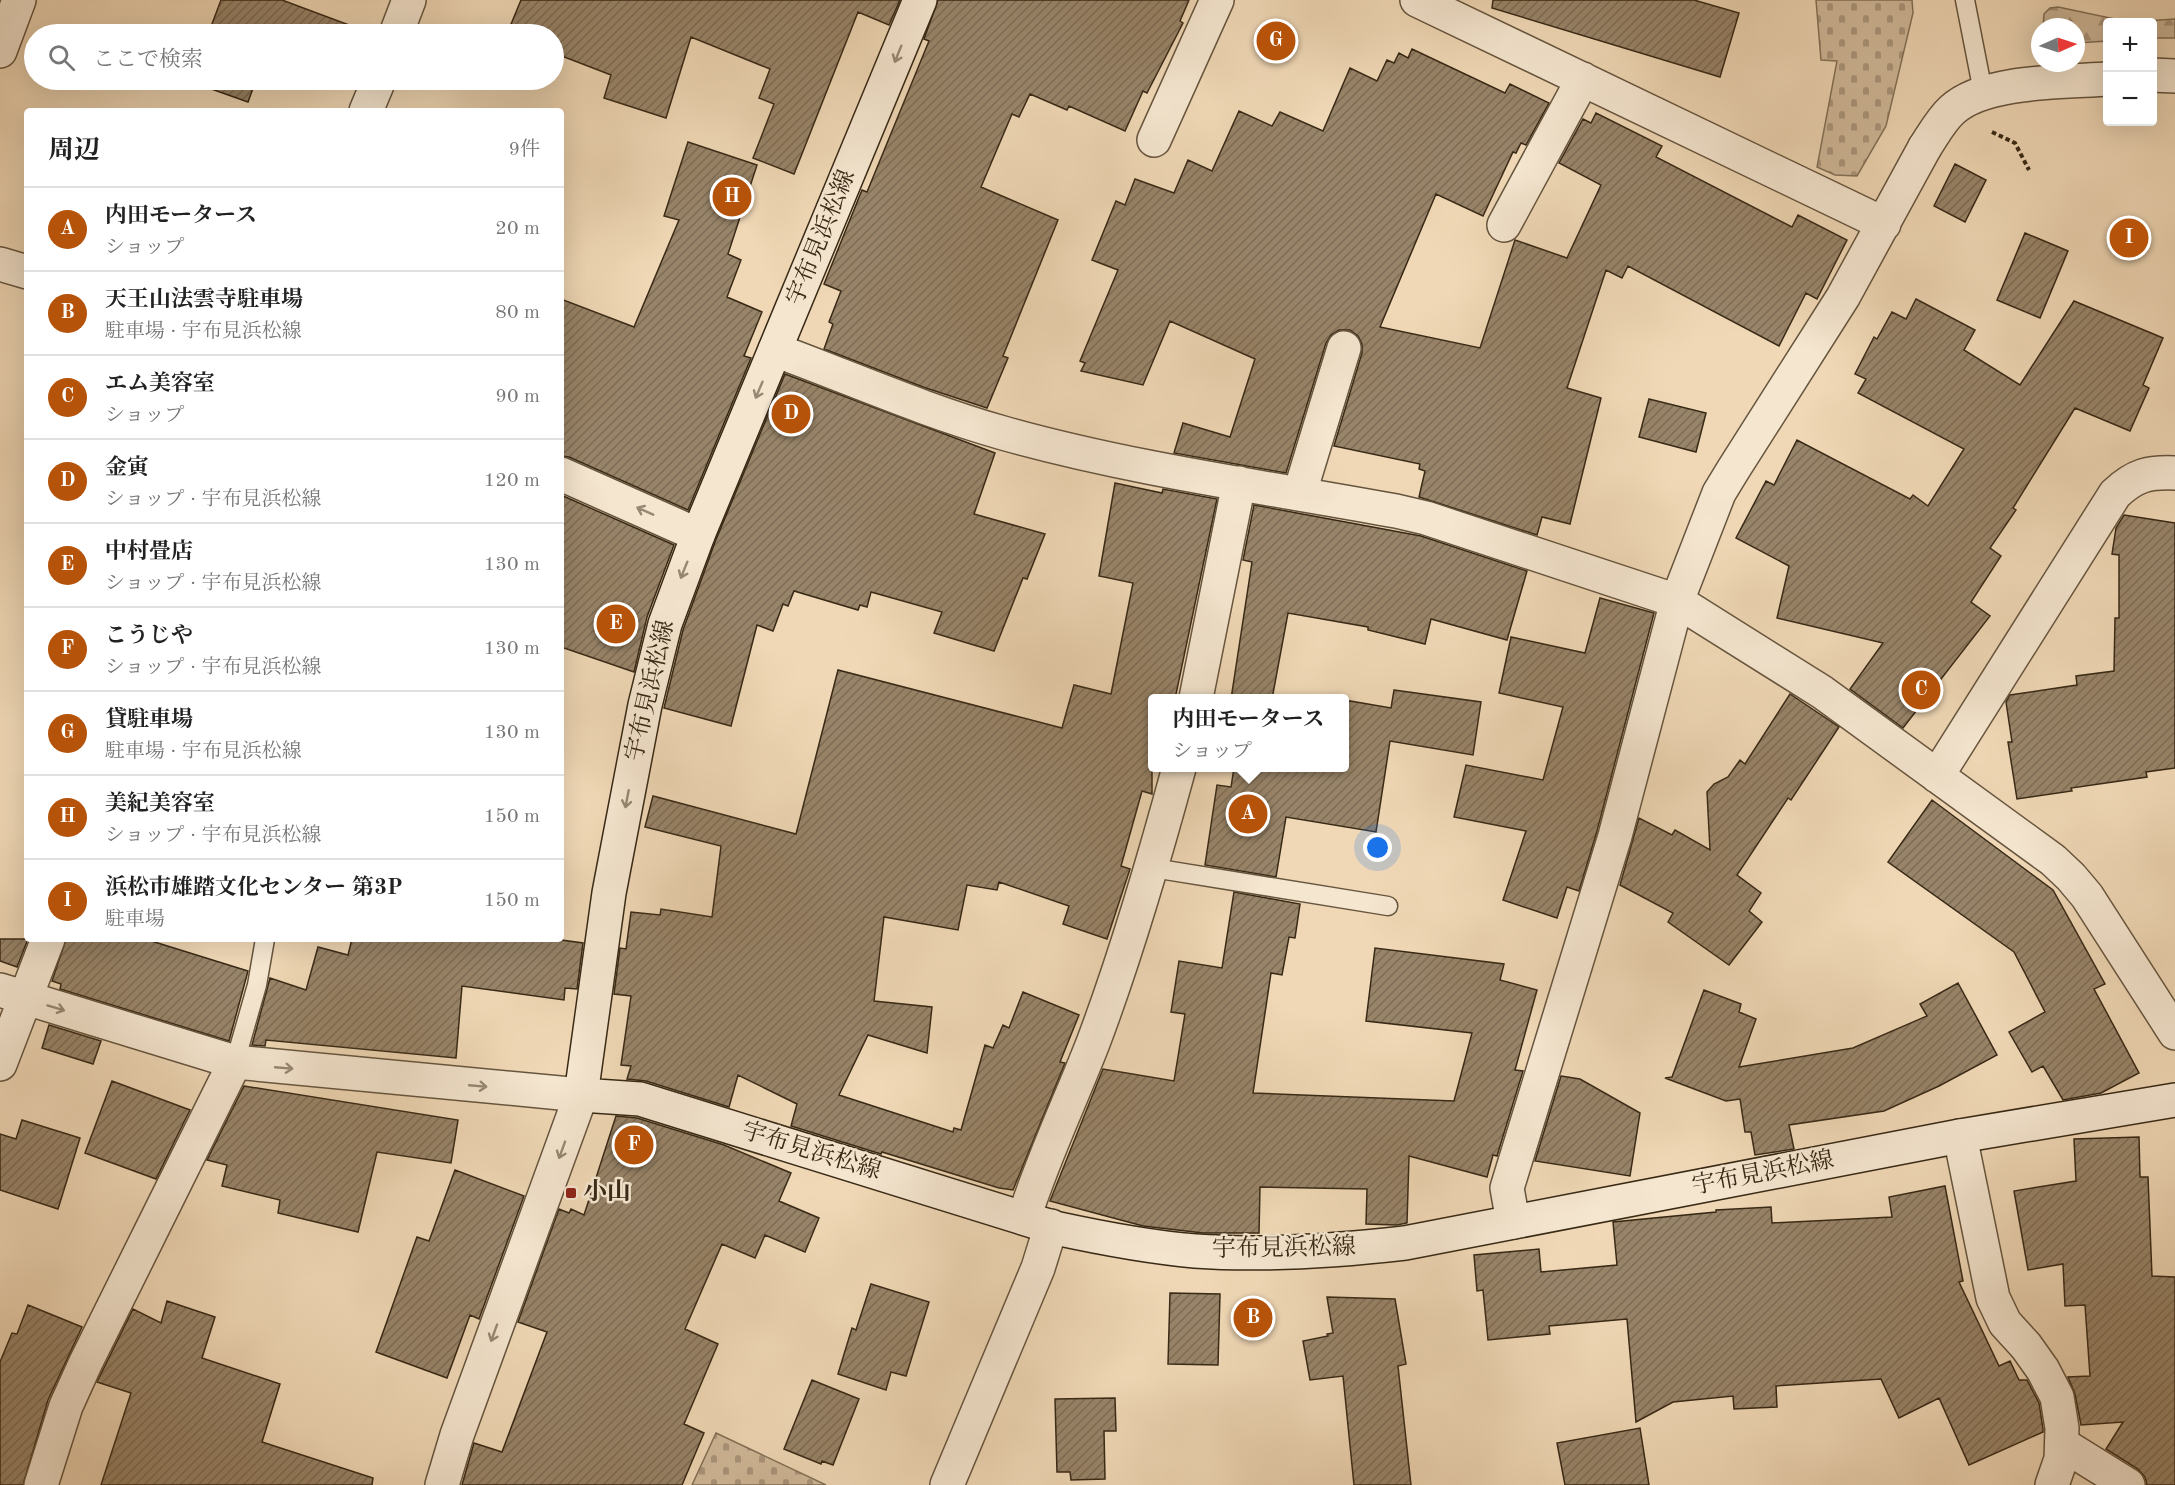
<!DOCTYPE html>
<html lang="ja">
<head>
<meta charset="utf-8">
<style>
  :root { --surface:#fff; --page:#f6f6f6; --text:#222; --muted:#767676; --line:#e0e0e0; --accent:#b45309 }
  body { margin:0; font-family:"Old Standard TT","Noto Serif JP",serif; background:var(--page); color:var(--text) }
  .controls { position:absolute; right:18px; top:18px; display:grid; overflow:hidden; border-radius:6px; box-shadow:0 6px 24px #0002 }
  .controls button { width:54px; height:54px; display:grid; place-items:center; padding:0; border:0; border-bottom:2px solid var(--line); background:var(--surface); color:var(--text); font:30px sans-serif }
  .compass { position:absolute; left:2031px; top:18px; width:54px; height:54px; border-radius:50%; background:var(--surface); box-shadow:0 6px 24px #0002; rotate:87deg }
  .you { position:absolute; left:1378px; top:848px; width:21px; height:21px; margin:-15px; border:4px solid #fff; border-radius:50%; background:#1a73e8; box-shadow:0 0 0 9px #1a73e833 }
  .badge { display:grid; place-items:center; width:39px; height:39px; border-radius:50%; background:var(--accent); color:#fff; font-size:20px; font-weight:700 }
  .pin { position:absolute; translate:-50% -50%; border:3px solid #fff; box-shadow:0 2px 6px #0006 }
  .popup { position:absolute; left:1148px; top:694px; width:201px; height:78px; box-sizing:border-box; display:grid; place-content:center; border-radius:6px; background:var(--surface); filter:drop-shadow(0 2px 4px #0005); font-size:20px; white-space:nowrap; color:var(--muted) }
  .popup b { font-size:22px; color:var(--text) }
  .popup::after { content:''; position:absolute; left:50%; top:100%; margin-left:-12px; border:12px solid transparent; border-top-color:var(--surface) }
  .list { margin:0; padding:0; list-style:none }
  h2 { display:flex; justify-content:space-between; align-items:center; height:78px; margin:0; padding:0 24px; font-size:26px }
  h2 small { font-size:20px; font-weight:400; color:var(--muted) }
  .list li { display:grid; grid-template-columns:39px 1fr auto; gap:18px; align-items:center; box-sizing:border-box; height:84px; padding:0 24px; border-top:2px solid var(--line) }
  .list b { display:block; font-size:22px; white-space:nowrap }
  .list p { margin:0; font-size:20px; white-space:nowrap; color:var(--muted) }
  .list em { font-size:20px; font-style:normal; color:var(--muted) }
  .icon { flex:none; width:33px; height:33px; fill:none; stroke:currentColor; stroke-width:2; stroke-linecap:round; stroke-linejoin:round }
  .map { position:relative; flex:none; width:2175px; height:1485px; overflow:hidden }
  .search { position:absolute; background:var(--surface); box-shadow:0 6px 24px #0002; left:24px; top:24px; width:540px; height:66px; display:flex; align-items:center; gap:15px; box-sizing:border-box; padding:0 21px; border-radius:33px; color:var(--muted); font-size:22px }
  .panel { position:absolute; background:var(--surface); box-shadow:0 6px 24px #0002; left:24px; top:108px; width:540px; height:834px; border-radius:6px }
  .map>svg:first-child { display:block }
</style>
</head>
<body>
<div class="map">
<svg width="2175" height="1485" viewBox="0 0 2175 1485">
  <defs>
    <pattern id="forest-firs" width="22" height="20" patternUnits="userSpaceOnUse" patternTransform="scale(1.5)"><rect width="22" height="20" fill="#d1ba9b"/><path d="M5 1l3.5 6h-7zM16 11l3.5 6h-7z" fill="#ab977d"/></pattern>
    <pattern id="cemetery-stones" width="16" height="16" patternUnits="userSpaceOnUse" patternTransform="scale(1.5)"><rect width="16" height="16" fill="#d1ba9b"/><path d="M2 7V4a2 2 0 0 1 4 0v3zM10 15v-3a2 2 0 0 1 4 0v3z" fill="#ab977d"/></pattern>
    <pattern id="building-hatch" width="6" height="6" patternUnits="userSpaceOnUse" patternTransform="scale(1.5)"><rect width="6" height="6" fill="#988469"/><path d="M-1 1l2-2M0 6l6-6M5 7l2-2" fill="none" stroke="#7d6c55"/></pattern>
  </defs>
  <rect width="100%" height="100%" fill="#f0d8b6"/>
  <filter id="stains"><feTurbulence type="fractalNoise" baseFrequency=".00333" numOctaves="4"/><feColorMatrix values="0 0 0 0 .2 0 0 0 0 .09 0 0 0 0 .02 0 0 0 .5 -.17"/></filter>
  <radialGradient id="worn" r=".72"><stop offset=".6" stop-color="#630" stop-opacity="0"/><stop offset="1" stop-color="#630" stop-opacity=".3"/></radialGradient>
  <path fill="url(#forest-firs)" stroke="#847258" stroke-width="1.5" d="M 2058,7 L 2129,22 L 2175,19 L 2175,38 L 2153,38 L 2152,22 L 2108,22 L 2107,41 L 2076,43 L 2076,27 L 2043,27 L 2044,14 L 2050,8 Z"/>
  <path fill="url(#cemetery-stones)" stroke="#847258" stroke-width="1.5" d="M 1816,0 L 1912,0 L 1913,13 L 1886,126 L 1857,176 L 1835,175 L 1817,167 L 1837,61 L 1821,60 Z
    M 716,1433 L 826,1485 L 692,1485 Z"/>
  <path fill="url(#building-hatch)" stroke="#382916" stroke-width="1.5" d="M 221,0 L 282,0 L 365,31 L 364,34 L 199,34 L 201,29 L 209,32 Z
    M 521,0 L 900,0 L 889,25 L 858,12 L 794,174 L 753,158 L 774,104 L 759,98 L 770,69 L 691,37 L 666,118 L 604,98 L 611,75 L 554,53 L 554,34 L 507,34 Z
    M 938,0 L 1189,0 L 1180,21 L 1183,23 L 1147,93 L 1143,91 L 1125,131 L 1069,106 L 1067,110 L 1030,94 L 1019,117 L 1012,114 L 981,187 L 1058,220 L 1003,356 L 1008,358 L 987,408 L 923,387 L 824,349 L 833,324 L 829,322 L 841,291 L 824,284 L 862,190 L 867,192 L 929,41 L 924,39 Z
    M 1493,0 L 1694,0 L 1739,13 L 1720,77 L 1492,8 Z
    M 1412,49 L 1505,93 L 1510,84 L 1549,103 L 1526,145 L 1521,143 L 1516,153 L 1513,152 L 1483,216 L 1436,194 L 1380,327 L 1480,348 L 1515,240 L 1567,258 L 1601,185 L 1559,163 L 1583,119 L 1591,123 L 1596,113 L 1662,146 L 1656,157 L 1792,227 L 1798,215 L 1847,240 L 1817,299 L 1806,293 L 1779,346 L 1628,266 L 1622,278 L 1606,270 L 1567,388 L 1601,398 L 1570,524 L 1542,517 L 1537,535 L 1419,497 L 1425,471 L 1419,469 L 1420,464 L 1334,446 L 1362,353 L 1362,344 L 1358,336 L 1350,330 L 1339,330 L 1331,335 L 1326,343 L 1286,473 L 1174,453 L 1183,423 L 1230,437 L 1255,359 L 1170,321 L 1143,385 L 1081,371 L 1085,363 L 1080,361 L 1118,270 L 1092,260 L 1116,201 L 1125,205 L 1135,179 L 1174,193 L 1188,160 L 1212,171 L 1239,111 L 1272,126 L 1280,112 L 1323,131 L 1350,68 L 1377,81 L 1387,60 L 1394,63 L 1399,53 L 1408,58 Z
    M 186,80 L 256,80 L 248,102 Z
    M 688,142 L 757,165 L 728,254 L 741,260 L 727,297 L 762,312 L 744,356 L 751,358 L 688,510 L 569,457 L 561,456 L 561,299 L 634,327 L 679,220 L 664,216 Z
    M 1955,164 L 1986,180 L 1965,222 L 1934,206 Z
    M 2025,233 L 2068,251 L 2040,318 L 1997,300 Z
    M 1916,299 L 1975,330 L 1964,350 L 2020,385 L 2074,301 L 2163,338 L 2143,385 L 2149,388 L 2130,431 L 2075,408 L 2013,508 L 2016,510 L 1990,548 L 2001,556 L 1971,602 L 1990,616 L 1903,728 L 1850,689 L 1883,643 L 1777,618 L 1789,566 L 1736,538 L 1766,481 L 1774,485 L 1797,440 L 1910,499 L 1913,495 L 1928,506 L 1964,449 L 1858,393 L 1866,379 L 1855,374 L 1874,337 L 1877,339 L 1892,312 L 1906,319 Z
    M 785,374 L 995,453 L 974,514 L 1045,534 L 1027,579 L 1023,578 L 994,651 L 934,633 L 942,612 L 871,592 L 867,607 L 860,605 L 858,610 L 794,591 L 788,606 L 783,604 L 773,631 L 757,625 L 731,726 L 664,708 L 683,630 L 715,542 Z
    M 1649,399 L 1706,413 L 1696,452 L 1639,437 Z
    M 1115,483 L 1162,493 L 1163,489 L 1217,499 L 1175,699 L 1152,699 L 1152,794 L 1142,791 L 1121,866 L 1130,869 L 1107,939 L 1063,924 L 1069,906 L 999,882 L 997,890 L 967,885 L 958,930 L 884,917 L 874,1001 L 932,1007 L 927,1053 L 868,1035 L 839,1095 L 953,1132 L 954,1128 L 961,1130 L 985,1045 L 993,1048 L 1003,1025 L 1009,1028 L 1023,992 L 1079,1015 L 1060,1062 L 1065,1063 L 1013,1190 L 999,1188 L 882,1152 L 881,1154 L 791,1126 L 797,1104 L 738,1075 L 729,1107 L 646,1081 L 627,1079 L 631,1066 L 621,1065 L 631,996 L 614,994 L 620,948 L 626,949 L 631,912 L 660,915 L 661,909 L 712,917 L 721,846 L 645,827 L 653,796 L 796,834 L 838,670 L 1062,728 L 1074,685 L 1111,694 L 1133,583 L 1099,576 Z
    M 561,495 L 674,545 L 647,617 L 634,672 L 561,647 Z
    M 1254,505 L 1421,536 L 1527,571 L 1507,640 L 1431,619 L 1425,644 L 1368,630 L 1368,627 L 1288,613 L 1272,699 L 1231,699 L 1252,562 L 1243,560 Z
    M 2124,515 L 2175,523 L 2175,768 L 2146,772 L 2147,777 L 2071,788 L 2072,791 L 2017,799 L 2008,742 L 2012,742 L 2006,702 L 2010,695 L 2077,685 L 2076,676 L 2114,671 L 2115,618 L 2119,618 L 2119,555 L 2112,554 L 2116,528 Z
    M 1600,598 L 1654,613 L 1597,831 L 1579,891 L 1567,887 L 1557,918 L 1503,900 L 1526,831 L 1454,817 L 1466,765 L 1543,780 L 1563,707 L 1499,693 L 1511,637 L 1585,653 Z
    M 1394,690 L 1481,702 L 1473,755 L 1390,741 L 1376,832 L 1286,817 L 1276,877 L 1205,865 L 1217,785 L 1231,787 L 1234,768 L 1344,768 L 1344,700 L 1391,708 Z
    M 1790,694 L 1839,727 L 1791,800 L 1788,798 L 1737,875 L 1761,893 L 1749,911 L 1762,922 L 1729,965 L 1668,922 L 1673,913 L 1620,885 L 1639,818 L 1672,835 L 1675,830 L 1710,850 L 1707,792 L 1714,784 L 1728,777 L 1740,760 L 1745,764 Z
    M 1932,800 L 2053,890 L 2105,984 L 2094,989 L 2139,1073 L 2101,1093 L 2063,1100 L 2043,1066 L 2032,1072 L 2009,1032 L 2045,1012 L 2014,952 L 1888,862 Z
    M 1234,892 L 1300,904 L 1295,938 L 1289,937 L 1282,975 L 1271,973 L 1253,1093 L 1454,1101 L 1472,1033 L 1366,1021 L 1375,948 L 1504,964 L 1500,980 L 1537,990 L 1515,1070 L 1523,1071 L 1497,1156 L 1493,1155 L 1487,1177 L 1409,1156 L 1407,1223 L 1397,1225 L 1366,1224 L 1367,1189 L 1260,1187 L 1259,1233 L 1203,1233 L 1143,1226 L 1050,1201 L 1103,1069 L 1174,1081 L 1185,1014 L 1171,1012 L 1179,961 L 1222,968 Z
    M 0,939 L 28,939 L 17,967 L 0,961 Z
    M 66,939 L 145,939 L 248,971 L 229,1041 L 60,989 L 61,984 L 52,981 Z
    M 352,939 L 554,939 L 583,943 L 577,989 L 565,988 L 564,1000 L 462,986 L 456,1058 L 266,1040 L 265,1046 L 252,1045 L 270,978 L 306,990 L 318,947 L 348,955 Z
    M 1958,983 L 1997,1055 L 1939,1086 L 1884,1111 L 1789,1125 L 1794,1149 L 1755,1155 L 1751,1132 L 1745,1132 L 1740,1099 L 1726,1101 L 1665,1078 L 1672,1077 L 1704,990 L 1741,1004 L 1739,1012 L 1756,1019 L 1739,1067 L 1853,1048 L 1927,1016 L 1920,1004 Z
    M 49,1025 L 101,1041 L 93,1064 L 42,1048 Z
    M 1561,1076 L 1580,1079 L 1640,1113 L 1630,1176 L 1535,1161 Z
    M 112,1081 L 190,1110 L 156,1179 L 85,1153 Z
    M 244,1086 L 458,1120 L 451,1163 L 377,1152 L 358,1232 L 278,1213 L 280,1200 L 222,1186 L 227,1165 L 207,1160 Z
    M 616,1116 L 637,1118 L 724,1145 L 791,1173 L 779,1201 L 819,1218 L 805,1252 L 765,1235 L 755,1258 L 722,1244 L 685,1329 L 718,1344 L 684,1424 L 704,1433 L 682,1485 L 462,1485 L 474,1443 L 502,1452 L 547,1332 L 518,1322 L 559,1209 L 569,1213 L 571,1209 L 584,1215 Z
    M 22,1120 L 80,1138 L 58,1209 L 0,1190 L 0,1134 L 16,1139 Z
    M 2139,1137 L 2140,1177 L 2148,1177 L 2152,1276 L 2175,1277 L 2175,1485 L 2147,1485 L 2145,1477 L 2138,1469 L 2106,1449 L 2123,1422 L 2081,1425 L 2075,1394 L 2068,1377 L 2090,1376 L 2085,1305 L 2065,1306 L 2063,1264 L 2028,1270 L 2014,1191 L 2076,1181 L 2074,1139 Z
    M 455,1170 L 524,1196 L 479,1319 L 470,1315 L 447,1378 L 376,1352 L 417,1237 L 429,1241 Z
    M 1945,1186 L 1963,1281 L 1959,1282 L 1999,1366 L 2010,1361 L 2019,1380 L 2027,1380 L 2039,1403 L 2043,1429 L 2043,1432 L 1969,1465 L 1939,1398 L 1899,1418 L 1881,1379 L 1776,1386 L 1777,1407 L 1734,1409 L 1733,1396 L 1673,1402 L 1636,1422 L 1627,1319 L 1549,1326 L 1550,1334 L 1488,1340 L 1483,1290 L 1477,1291 L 1474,1255 L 1539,1249 L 1541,1272 L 1617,1265 L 1613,1222 L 1716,1212 L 1716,1210 L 1771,1207 L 1772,1223 L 1892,1217 L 1889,1197 Z
    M 871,1284 L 929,1302 L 906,1376 L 891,1372 L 886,1390 L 838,1374 L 852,1328 L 856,1330 Z
    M 1170,1293 L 1220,1294 L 1218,1365 L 1168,1364 Z
    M 1327,1297 L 1395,1299 L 1406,1364 L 1398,1366 L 1411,1485 L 1354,1485 L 1343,1376 L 1310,1380 L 1303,1341 L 1328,1336 L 1327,1334 L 1333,1333 Z
    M 167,1301 L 215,1317 L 202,1358 L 280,1384 L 262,1442 L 373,1478 L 372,1485 L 101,1485 L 131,1393 L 97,1382 L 133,1309 L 161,1323 Z
    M 28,1305 L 82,1327 L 48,1400 L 23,1485 L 0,1485 L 0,1362 L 12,1333 L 17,1334 Z
    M 812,1380 L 859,1399 L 833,1465 L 822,1461 L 821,1464 L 784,1449 Z
    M 1115,1398 L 1116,1431 L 1104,1431 L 1105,1479 L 1071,1480 L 1070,1472 L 1057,1472 L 1055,1399 Z
    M 1640,1428 L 1649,1485 L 1565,1485 L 1557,1443 Z"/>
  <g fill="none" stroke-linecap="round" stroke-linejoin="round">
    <g stroke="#66553e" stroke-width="21">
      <path id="service" d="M 1965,0 L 1983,92
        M 1153,868 L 1388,906
        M 235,1062 L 257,985 L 265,939"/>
    </g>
    <g stroke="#66553e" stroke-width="36">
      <path id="minor" d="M 1417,0 L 1884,224
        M 396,34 L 409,0
        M 0,51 L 19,0
        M 366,111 L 379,80
        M 1154,140 L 1217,0
        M 1504,225 L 1583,79
        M 0,264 L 27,272
        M 775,350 C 851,378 925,411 1003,433 C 1131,469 1265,487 1396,511 L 1426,518 L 1677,601 L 1822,692 L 2053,860 L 2071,877 L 2087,896 L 2175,1033
        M 561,474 L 698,535
        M 1302,494 L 1304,479 L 1344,348
        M 1196,698 L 1239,483
        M 1937,776 L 2115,494 C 2135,475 2148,472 2175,473
        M 0,990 L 235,1062 L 581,1095 L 457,1435 L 442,1485
        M 0,1064 L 48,939
        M 1960,1136 L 1993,1298 L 2005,1323 L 2026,1346 L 2043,1370 L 2057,1397 L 2062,1428 L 2061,1459 L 2052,1485
        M 1024,1218 C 1043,1158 1070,1102 1093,1043 C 1127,953 1154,860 1179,768
        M 1513,1222 L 1507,1188 L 1615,836 L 1677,601 L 1719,493 L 1733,470 L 1843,297 L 1925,147
        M 2062,1444 L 2128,1485
        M 41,1485 L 66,1406 L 85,1364 L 235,1062
        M 947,1485 L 1038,1268 L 1051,1226"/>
    </g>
    <g stroke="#66553e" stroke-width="36">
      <path id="tertiary" d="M 2152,75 L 2175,76
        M 1925,147 C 1933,135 1941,120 1952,110 C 1984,80 2065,82 2108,79"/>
    </g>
    <g stroke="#382916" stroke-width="36">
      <path id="secondary" d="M 920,0 L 698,535 L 665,624 L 645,705 L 609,893 L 581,1095 L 640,1099 L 1055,1228 C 1101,1238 1148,1247 1195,1251 C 1265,1256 1335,1251 1405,1243 L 1960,1136 L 2175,1100"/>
    </g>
    <path stroke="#382916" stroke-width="4" stroke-dasharray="4.5 3" stroke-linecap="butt" d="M 1992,132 L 2015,143 L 2029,170"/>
    <use href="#service" stroke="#f5e6d0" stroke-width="18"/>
    <use href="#minor" stroke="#f5e6d0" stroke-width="33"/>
    <use href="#tertiary" stroke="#f5e6d0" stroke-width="33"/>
    <use href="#secondary" stroke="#f5e6d0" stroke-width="33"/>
  </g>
  <defs><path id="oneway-shaft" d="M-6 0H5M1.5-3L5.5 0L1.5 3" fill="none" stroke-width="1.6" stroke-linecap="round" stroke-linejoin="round" transform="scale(1.5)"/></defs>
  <g stroke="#968873">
    <use href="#oneway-shaft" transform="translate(898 54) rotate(112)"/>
    <use href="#oneway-shaft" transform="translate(759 390) rotate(113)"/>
    <use href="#oneway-shaft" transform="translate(645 511) rotate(-156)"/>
    <use href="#oneway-shaft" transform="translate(684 570) rotate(112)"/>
    <use href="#oneway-shaft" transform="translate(627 799) rotate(101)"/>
    <use href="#oneway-shaft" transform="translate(56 1008) rotate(17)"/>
    <use href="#oneway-shaft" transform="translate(284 1068) rotate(5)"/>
    <use href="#oneway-shaft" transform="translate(478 1086) rotate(5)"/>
    <use href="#oneway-shaft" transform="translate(562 1150) rotate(110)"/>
    <use href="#oneway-shaft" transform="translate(494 1333) rotate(110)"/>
  </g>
  <rect fill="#8f2418" stroke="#f5e6d0" stroke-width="2" x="565" y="1187" width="12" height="12" rx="3"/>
  <g text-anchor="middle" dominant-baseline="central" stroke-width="5" stroke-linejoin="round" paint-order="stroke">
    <g font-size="24" fill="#382916" stroke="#f5e6d0">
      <text transform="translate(822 238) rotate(-68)">宇布見浜松線</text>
      <text transform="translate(651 691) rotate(-77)">宇布見浜松線</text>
      <text transform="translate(811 1152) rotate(17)">宇布見浜松線</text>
      <text transform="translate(1763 1174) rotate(-11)">宇布見浜松線</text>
      <text transform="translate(1284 1249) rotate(-1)">宇布見浜松線</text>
    </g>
    <g font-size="24" font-weight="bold" fill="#382916" stroke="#f5e6d0" text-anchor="start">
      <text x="583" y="1193">小山</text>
    </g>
  </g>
  <rect width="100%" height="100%" filter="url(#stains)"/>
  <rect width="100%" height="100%" fill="url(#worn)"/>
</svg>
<div class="controls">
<button>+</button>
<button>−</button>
</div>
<svg class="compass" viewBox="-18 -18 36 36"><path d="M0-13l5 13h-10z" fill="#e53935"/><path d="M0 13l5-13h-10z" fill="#767676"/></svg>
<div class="you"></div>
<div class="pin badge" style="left:1248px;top:814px">A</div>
<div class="popup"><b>内田モータース</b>ショップ</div>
<div class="pin badge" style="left:1253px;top:1318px">B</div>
<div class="pin badge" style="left:1921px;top:690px">C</div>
<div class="pin badge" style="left:791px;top:414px">D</div>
<div class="pin badge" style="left:616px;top:624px">E</div>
<div class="pin badge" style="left:634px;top:1145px">F</div>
<div class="pin badge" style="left:1276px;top:41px">G</div>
<div class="pin badge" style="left:732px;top:197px">H</div>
<div class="pin badge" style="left:2129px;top:238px">I</div>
<div class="search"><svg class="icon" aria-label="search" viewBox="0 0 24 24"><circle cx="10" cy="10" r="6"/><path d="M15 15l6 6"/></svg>ここで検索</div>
<section class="panel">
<h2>周辺<small>9件</small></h2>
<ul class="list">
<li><span class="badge">A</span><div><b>内田モータース</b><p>ショップ</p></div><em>20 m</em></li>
<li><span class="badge">B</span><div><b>天王山法雲寺駐車場</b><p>駐車場 · 宇布見浜松線</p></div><em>80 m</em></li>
<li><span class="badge">C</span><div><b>エム美容室</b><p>ショップ</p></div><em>90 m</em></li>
<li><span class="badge">D</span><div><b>金寅</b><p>ショップ · 宇布見浜松線</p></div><em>120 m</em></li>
<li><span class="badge">E</span><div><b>中村畳店</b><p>ショップ · 宇布見浜松線</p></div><em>130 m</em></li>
<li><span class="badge">F</span><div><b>こうじや</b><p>ショップ · 宇布見浜松線</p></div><em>130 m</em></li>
<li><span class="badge">G</span><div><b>貸駐車場</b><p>駐車場 · 宇布見浜松線</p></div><em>130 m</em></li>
<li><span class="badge">H</span><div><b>美紀美容室</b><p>ショップ · 宇布見浜松線</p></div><em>150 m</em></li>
<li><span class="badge">I</span><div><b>浜松市雄踏文化センター 第3P</b><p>駐車場</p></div><em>150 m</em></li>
</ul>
</section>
</div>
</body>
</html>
